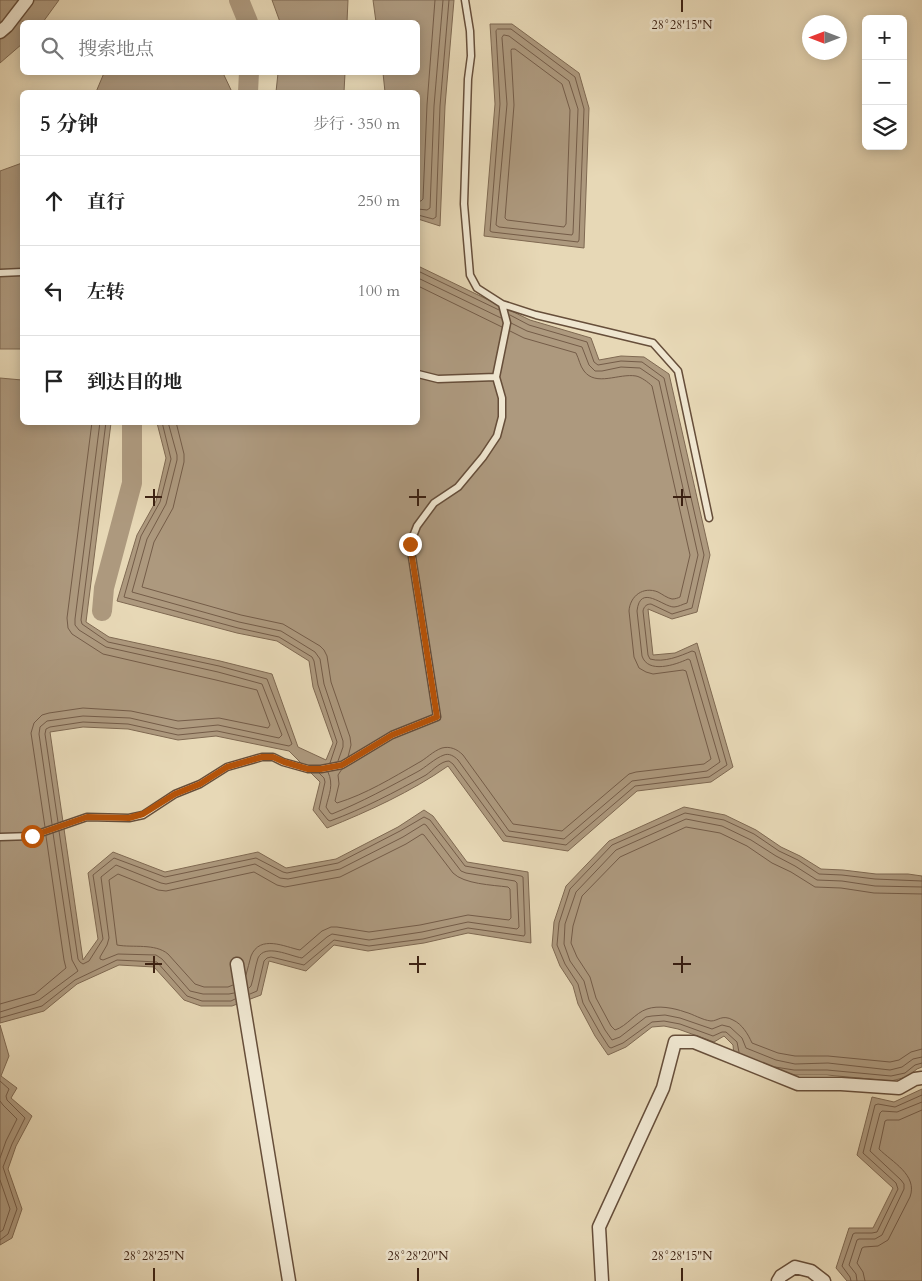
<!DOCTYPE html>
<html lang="zh">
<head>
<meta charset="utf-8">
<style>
  :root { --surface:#fff; --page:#f2f2f2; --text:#222; --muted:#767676; --line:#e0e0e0 }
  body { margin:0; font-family:Cardo,"Noto Serif SC",serif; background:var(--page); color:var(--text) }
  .controls { position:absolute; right:15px; top:15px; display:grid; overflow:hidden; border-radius:8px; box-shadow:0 2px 12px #0003 }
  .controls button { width:45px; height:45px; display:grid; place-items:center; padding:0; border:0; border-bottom:1px solid var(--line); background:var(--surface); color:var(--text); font:25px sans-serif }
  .compass { position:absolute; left:802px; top:15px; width:45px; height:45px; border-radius:50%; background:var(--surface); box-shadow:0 2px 12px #0003; rotate:270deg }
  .stop { position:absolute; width:15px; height:15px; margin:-11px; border:4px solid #b45309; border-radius:50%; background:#fff }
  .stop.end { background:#b45309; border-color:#fff; box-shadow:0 1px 5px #0008 }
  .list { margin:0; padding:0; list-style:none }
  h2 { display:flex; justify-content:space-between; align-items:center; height:65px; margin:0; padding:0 20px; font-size:21px }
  h2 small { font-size:16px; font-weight:400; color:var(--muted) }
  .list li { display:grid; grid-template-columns:32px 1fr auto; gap:15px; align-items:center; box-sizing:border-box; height:90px; padding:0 20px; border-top:1px solid var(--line) }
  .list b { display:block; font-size:19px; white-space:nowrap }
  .list em { font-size:16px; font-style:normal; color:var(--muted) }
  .icon { flex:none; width:28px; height:28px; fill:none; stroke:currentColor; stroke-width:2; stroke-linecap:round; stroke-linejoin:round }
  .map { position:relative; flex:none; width:922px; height:1281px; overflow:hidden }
  .search { position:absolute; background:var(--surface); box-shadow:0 2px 12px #0003; left:20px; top:20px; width:400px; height:55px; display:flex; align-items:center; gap:12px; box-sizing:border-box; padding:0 18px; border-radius:8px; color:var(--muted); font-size:19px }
  .panel { position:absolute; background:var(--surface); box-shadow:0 2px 12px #0003; left:20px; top:90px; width:400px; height:335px; border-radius:8px }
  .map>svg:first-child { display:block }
</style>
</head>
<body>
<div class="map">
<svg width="922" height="1281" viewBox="0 0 922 1281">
  <rect width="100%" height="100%" fill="#e7d8b6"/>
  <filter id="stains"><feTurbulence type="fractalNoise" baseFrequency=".004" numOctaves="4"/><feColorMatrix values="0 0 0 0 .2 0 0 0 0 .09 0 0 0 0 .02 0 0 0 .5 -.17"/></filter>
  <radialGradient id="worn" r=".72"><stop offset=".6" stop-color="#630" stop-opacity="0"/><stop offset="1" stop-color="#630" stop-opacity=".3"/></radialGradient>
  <path fill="#ad997e" stroke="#7f6952" d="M 0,0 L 59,0 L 43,22 L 22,22 L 22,44 L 0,63 Z
    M 272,0 L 348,0 L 347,22 L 280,22 Z
    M 373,0 L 454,0 L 445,106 L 440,226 L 418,219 L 418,92 L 385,92 L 383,73 L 418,72 L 418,22 L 376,22 Z
    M 490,24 L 512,24 L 579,73 L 589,108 L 584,248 L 484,236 L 495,104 Z
    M 104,73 L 223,73 L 232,92 L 96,92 Z
    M 278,73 L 345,73 L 344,92 L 276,92 Z
    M 22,163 L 22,349 L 0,349 L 0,171 Z
    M 418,266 L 530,320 L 591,338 L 599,360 L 621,356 L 644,357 L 669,374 L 710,555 L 697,612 L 672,619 L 648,609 L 653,655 L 675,653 L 697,643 L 733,767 L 711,782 L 637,791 L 568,851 L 503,841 L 448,766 C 411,792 369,811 327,828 L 313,810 L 320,782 L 289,751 L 216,736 L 178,740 L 128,729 L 83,727 L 50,732 L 83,960 L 98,939 L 88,873 L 113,852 L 165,872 L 258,852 L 286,868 L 336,859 L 398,827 L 424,810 L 433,816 L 467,862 L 528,872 L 531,943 L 468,933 L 424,943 L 368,951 L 334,945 L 306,971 L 269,961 L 261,995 L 232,1006 L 201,1006 L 184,1000 L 154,967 L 119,965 L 77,984 L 44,1011 L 0,1023 L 0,378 L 22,380 L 22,422 L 111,423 L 86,622 L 109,637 L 220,661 L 272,674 L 298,747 L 326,760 L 333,743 L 313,687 L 309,661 L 277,641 L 237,633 L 117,601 L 137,535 L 156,501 L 166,458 L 157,423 L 418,422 Z
    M 684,807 L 725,815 L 756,830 L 781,847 L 800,856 L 821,869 L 843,870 L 876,874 L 908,874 L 922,876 L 922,1067 L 917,1069 L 907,1077 L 891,1081 L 827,1075 L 794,1075 L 773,1071 L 734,1056 L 733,1045 L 724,1036 L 714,1042 L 678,1029 L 664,1026 L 652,1027 L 626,1047 L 608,1055 L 595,1036 L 578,1004 L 573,986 L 560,966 L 552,946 L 554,922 L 566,886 L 609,841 Z
    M 0,1025 L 9,1056 L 1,1076 L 17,1088 L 11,1098 L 32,1116 L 16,1146 L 8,1169 L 22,1209 L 12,1238 L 0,1245 Z
    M 922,1089 L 922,1281 L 847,1281 L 836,1268 L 849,1228 L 873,1228 L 893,1188 L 857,1155 L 872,1097 L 894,1102 Z"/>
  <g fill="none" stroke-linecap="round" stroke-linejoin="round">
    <path stroke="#745c48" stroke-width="1" d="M 498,29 L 511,29 L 575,77 L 584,109 L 579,240 L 578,242 L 492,232 L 490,231 L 500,104 L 496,31 Z
      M 504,35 L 509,36 L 569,81 L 578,109 L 573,233 L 572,235 L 499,227 L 496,225 L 507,104 L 502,38 Z
      M 512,49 L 515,49 L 562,84 L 570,110 L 566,224 L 564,227 L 507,220 L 505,218 L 514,105 L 511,51 Z
      M 418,201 L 421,201 L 423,199 L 427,105 L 435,0
      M 418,209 L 427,210 L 430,208 L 434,106 L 443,0
      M 418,215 L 433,219 L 436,217 L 440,106 L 449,0
      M 418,271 L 499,310
      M 418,278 L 501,318
      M 418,286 L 502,327
      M 162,422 L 171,459 L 160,502 L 141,536 L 124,597 L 238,628 L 279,637 L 312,657 L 314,661 L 318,685 L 337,742 L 330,763
      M 168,422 L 177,455 L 177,460 L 166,504 L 147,539 L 132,592 L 239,622 L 281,631 L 315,652 L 320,659 L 324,684 L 343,741 L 343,747 L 338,761
      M 176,422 L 184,454 L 184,462 L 173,508 L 154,542 L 142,587 L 241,615 L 283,624 L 320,646 L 324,650 L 327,656 L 331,682 L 350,737 L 351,745 L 348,757
      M 342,769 L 338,775 L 339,784 L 335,801 L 337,803 C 366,794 392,778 418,763 C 426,759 433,751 442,748 C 450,746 457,749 463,755 L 513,824 L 562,831 L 629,774 L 636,772 L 704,764 L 711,759 L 686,671 L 683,670 L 653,674 L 646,672 L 639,668 L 634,657 L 629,611 C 630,596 643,586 658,592 C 662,594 667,598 672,599 C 675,599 678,598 680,597 L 690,555 L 652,386 C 648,382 641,377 636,376 C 619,373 596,387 584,371 C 580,366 579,359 576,353 L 524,338 L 510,331
      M 328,772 C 334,785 329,794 326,807 L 330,813 L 332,814 C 362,802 389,787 417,772 C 425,768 435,758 444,755 C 449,753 454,756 458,760 L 509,831 L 564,839 L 632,781 L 707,771 L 720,762 L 690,660 L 688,659 C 675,665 648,674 642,656 L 637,611 C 640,583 663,607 674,607 C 678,607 683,604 687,603 L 698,555 L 659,381 L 640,368 L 621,367 L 602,371 L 595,371 L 589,365 L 582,347 L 527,331 L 511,323
      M 319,773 L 324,778 L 325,782 L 319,809 L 328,820 L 330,821 C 363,809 395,792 426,775 C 433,770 441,761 449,761 L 453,764 L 506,836 L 566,845 L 635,786 L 709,777 L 727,765 L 695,652 L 692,651 C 680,656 664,663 650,659 L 648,655 L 643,611 C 644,606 647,604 651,604 L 672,614 L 692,608 L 704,555 L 664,378 L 642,362 L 621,361 L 598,365 L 594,362 L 587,342 L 529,325 L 510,315
      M 58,822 L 45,734 L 46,729 L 50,727 L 83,722 L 128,724 L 178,735 L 217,731 L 289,746 L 292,744 L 267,679 L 219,666 L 108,642 L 82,624 L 81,620 L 106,422
      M 52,824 L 39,734 L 40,727 L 47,721 L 83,716 L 130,718 L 178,729 L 218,725 L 279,738 L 282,735 L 262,684 L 218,672 L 106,647 L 79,630 L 75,625 L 75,619 L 100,422
      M 45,827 L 31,733 L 34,723 L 42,715 L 49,713 L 83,708 L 131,711 L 178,721 L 219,718 L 268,728 L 270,725 L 257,690 L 216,680 L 103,654 L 72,634 L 68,628 L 67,618 L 92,422
      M 59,831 L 78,959 L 80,962 L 83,964 L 89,961 L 103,939 L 93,875 L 114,858 L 165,877 L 256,858 L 283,872 L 287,873 L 338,863 L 400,831 L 424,817 L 430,820 L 465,866 L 521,876 L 523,877 L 525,934 L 524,936 L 468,928 L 423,939 L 369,946 L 334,940 L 304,965 L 271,957 L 267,958 L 264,961 L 257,991 L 250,994
      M 922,887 L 875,886 L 842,881 L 817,880 L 795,866 L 776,856 L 751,840 L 722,826 L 686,819 L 616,850 L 576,892 L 565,924 L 564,944 L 570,961 L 584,981 L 589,1000 L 605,1030 L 612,1040 L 620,1037 L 646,1017 L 652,1016 L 665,1015 L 680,1018 L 712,1029 L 722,1025 L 730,1027 L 742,1038 L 746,1048 L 776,1060 L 795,1064 L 828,1063 L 890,1070 L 902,1067 L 913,1059 L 922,1057
      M 922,894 L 874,893 L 841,888 L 815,887 L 791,872 L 772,863 L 747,846 L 720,833 L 686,827 L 620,857 L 582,896 L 573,926 L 571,943 L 577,957 L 590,977 L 596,998 L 611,1026 L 615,1030 C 627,1026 635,1013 647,1009 C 658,1005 674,1008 685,1012 C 693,1014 702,1020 711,1021 C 718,1021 722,1014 733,1020 C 742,1024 748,1034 752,1043 L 778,1053 L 795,1056 L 828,1056 L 890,1062 L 899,1060 L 911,1052 L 922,1049
      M 233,985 L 228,987 L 204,987 L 195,984 L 168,954 C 155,943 133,948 117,945 L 109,880 L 118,874 L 158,890 L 166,891 L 254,872 L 277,885 L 285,887 L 340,877 L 406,844 L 422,834 L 424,835 L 453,873 C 464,884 492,885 508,887 L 510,889 L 511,918 L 509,920 L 468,915 L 420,925 L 369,932 L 337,927 L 331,927 L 322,931 L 300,950 C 285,947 260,934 251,956 C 249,962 248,969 246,975
      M 234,993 L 229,994 L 203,994 L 190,991 L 162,959 L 156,955 L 118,954 L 103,960 L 100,959 L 100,957 L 107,945 L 109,938 L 101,877 L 116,865 L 161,883 L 166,884 L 255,864 L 280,878 L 288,879 L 340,869 L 403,837 L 424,824 L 426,825 L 461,871 L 466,873 L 515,881 L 517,883 L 519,927 L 517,929 L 468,922 L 422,932 L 369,940 L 332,934 L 327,937 L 302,958 C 290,956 265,943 258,958 C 255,967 254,977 251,986 L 249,988
      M 0,1004 L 35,994 L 66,968 L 64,960 L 46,836
      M 0,1012 L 39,1000 L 78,971 L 72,960 L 53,833
      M 0,1018 L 42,1006 L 75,980 L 117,960 L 157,962 L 187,996 L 202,1001 L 231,1001 L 235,999
      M 739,1052 L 737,1042 L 726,1032 L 722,1032 L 713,1036 L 680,1024 L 664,1021 L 652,1022 L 623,1043 L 611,1048 L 609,1047 L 600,1033 L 583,1003 L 578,984 L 565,964 L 557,945 L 559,923 L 570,889 L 612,845 L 685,813 L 724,820 L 754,834 L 779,851 L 798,860 L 819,874 L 842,875 L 875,879 L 922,881
      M 775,1067 L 794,1070 L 827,1070 L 891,1076 L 905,1073 L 915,1065 L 922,1063
      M 0,1081 L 9,1089 L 6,1096 L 7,1100 L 25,1118 L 12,1144 L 3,1167 L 17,1209 L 8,1234 L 0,1240
      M 0,1101 L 3,1105 L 17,1119 L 6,1141 L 0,1158
      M 0,1180 L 10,1209 L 3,1230 L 0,1232
      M 851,1281 L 850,1277 L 842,1266 L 853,1234 L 855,1233 L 872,1233 L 877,1232 L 898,1189 L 896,1183 L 863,1153 L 875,1105 L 878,1104 L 895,1107 L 922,1095
      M 857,1281 L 856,1274 L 849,1265 L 857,1240 L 859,1239 L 875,1239 L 882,1235 L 904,1189 L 904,1184 L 901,1180 L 870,1151 L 880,1113 L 882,1111 L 897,1112 L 922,1102
      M 865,1281 L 863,1272 L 857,1263 L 862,1248 L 864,1247 L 878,1246 L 888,1240 L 910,1197 C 918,1175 892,1162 879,1149 L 885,1121 L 887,1120 L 899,1120 L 922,1110"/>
    <path stroke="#ad997e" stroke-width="20" d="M 239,0 L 248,22
      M 248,92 L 249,72
      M 102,611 L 104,588 L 132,483 L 132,422"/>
    <g stroke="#664e3a" stroke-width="9">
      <path id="service" d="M 465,0 L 470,31 L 471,56 L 468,79 L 464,204 L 470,275 L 477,288 L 502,304 L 536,315 L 653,343 L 678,371 L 709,518
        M 0,273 L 22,272
        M 418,374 L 438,379 L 496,377 L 507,323 L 502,304
        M 0,837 L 32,836 L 87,817 L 129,818 L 143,815 L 175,794 L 200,784 L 227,767 L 262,757 L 273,757 L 283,762 L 308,769 L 321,769 L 342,765 L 392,735 L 437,717 L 410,544 L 417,526 L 434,503 L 458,487 L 483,457 L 497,436 L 502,417 L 502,398 L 496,377"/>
    </g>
    <g stroke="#664e3a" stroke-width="15">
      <path id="minor" d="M 0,32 L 7,26 L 27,0
        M 237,964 L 289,1281
        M 602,1281 L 599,1227 L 663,1088 L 675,1042 L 694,1042 L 798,1084 L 841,1084 L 899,1088 L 915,1079 L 922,1078
        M 778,1281 L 781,1276 L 795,1267 L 811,1271 L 824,1281"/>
    </g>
    <use href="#service" stroke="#efe6d0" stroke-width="6"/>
    <use href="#minor" stroke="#efe6d0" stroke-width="12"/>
  </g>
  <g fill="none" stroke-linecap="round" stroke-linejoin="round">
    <path stroke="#b45309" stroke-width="6" d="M 32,836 L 87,817 L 129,818 L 143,814 L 175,794 L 200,784 L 227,767 L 262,757 L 273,757 L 284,762 L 308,769 L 321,769 L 342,765 L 392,735 L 437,717 L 410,544"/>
  </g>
  <path fill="none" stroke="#3b2011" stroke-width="2" d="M 682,0 L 682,12M 154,489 L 154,506M 418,489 L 418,506M 682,489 L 682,506M 145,497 L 162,497M 409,497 L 426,497M 673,497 L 691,497M 154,956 L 154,973M 418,956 L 418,973M 682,956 L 682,973M 145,964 L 162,964M 409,964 L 426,964M 673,964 L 691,964M 154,1268 L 154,1281M 418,1268 L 418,1281M 682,1268 L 682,1281"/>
  <g font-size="12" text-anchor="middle" fill="#3b2011" stroke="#efe6d0" stroke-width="5" stroke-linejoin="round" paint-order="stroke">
    <text x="682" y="29">28°28'15"N</text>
    <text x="154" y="1260">28°28'25"N</text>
    <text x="418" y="1260">28°28'20"N</text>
    <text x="682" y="1260">28°28'15"N</text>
  </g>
  <rect width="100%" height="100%" filter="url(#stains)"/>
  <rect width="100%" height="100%" fill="url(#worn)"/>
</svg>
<div class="controls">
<button>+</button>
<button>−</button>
<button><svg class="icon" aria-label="layers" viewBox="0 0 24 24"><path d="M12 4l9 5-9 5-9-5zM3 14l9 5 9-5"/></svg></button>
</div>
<svg class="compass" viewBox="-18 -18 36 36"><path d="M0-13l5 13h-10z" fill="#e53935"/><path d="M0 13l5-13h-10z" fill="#767676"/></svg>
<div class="stop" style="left:32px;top:836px"></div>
<div class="stop end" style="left:410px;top:544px"></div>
<div class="search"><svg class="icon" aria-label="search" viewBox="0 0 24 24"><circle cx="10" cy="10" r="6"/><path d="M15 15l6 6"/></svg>搜索地点</div>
<section class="panel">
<h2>5 分钟<small>步行 · 350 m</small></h2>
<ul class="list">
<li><svg class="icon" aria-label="ahead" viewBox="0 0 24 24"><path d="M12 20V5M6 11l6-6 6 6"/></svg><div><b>直行</b></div><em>250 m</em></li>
<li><svg class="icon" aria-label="left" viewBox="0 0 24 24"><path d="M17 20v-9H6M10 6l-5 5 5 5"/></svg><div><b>左转</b></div><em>100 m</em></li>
<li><svg class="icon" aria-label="arrive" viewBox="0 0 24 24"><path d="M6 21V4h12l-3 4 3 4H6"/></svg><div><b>到达目的地</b></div></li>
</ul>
</section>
</div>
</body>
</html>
